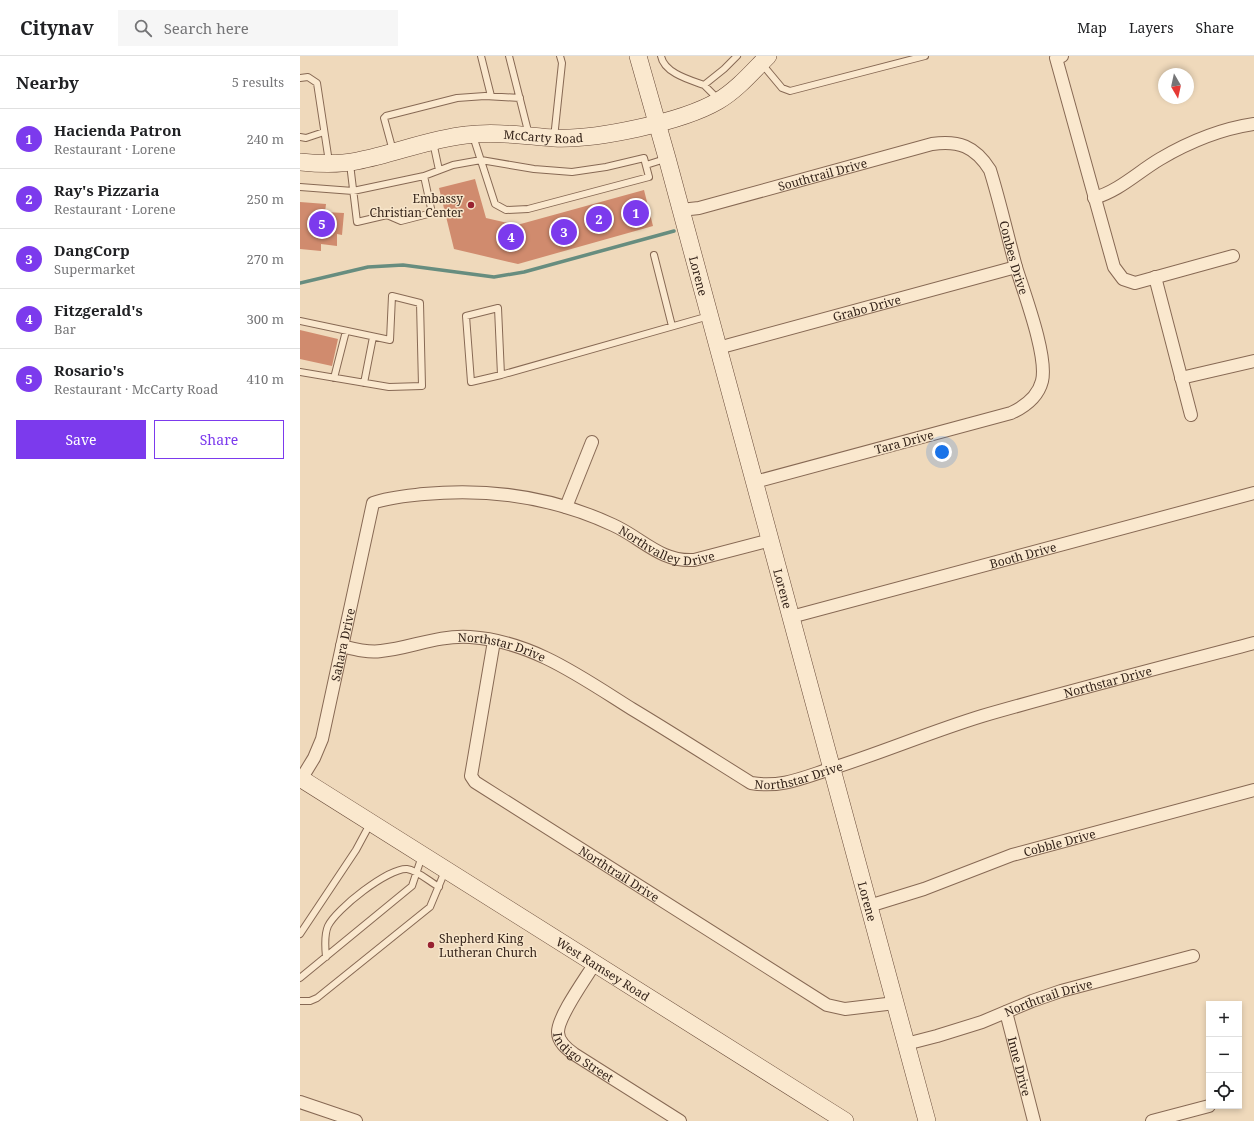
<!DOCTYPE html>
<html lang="en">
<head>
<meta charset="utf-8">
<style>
  :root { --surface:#fff; --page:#f6f6f6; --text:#202124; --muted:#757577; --line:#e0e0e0; --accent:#7c3aed }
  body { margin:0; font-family:"Noto Serif",serif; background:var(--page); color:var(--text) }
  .controls { position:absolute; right:12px; bottom:12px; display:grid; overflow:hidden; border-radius:0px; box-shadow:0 2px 6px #0003 }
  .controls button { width:36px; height:36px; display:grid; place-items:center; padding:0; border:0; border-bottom:1px solid var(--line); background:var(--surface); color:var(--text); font:20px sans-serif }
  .compass { position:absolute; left:858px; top:12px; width:36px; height:36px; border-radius:50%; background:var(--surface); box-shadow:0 2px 6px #0003; rotate:171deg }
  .you { position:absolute; left:642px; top:396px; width:14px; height:14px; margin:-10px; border:3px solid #fff; border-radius:50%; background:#1a73e8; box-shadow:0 0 0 6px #1a73e833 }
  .badge { display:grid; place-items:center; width:26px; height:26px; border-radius:50%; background:var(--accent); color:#fff; font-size:13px; font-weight:700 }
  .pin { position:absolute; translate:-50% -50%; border:2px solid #fff; box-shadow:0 1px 4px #0006 }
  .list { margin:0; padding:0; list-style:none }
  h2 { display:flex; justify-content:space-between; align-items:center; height:52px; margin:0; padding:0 16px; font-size:17px }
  h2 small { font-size:13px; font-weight:400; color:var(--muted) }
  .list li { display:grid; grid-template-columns:26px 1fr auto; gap:12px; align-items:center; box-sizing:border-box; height:60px; padding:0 16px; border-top:1px solid var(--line) }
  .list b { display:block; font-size:15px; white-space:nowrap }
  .list p { margin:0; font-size:13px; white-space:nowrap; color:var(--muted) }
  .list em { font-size:13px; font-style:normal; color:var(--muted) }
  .actions { display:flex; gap:8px; padding:12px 16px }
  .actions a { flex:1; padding:9px 0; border:1px solid var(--accent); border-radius:0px; text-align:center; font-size:14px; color:var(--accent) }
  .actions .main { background:var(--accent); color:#fff }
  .icon { flex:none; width:22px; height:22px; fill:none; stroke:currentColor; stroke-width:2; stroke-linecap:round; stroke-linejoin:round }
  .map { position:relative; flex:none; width:954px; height:1065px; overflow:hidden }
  header { display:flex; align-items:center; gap:24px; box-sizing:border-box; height:56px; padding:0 20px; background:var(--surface); border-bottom:1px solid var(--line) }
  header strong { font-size:19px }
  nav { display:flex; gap:22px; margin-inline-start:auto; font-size:14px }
  .search { width:280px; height:36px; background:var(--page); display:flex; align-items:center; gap:10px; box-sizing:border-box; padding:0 14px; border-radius:0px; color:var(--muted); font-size:15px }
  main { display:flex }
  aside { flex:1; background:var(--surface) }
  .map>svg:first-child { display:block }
</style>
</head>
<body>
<header>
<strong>Citynav</strong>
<div class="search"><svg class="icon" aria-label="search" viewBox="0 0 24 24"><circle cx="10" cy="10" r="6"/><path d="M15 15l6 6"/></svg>Search here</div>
<nav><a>Map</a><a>Layers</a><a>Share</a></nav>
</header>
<main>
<aside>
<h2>Nearby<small>5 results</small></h2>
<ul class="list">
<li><span class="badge">1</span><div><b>Hacienda Patron</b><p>Restaurant · Lorene</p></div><em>240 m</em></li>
<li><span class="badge">2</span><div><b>Ray's Pizzaria</b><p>Restaurant · Lorene</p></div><em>250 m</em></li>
<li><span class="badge">3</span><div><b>DangCorp</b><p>Supermarket</p></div><em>270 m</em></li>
<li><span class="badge">4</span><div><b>Fitzgerald's</b><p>Bar</p></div><em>300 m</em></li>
<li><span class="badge">5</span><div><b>Rosario's</b><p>Restaurant · McCarty Road</p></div><em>410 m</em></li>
</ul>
<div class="actions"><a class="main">Save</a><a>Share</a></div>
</aside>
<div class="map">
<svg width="954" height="1065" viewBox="0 0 954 1065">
  <rect width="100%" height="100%" fill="#efd9bb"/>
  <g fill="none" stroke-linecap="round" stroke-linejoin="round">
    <path stroke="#678d7f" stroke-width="3.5" d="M 0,227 L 68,211 L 103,209 L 194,221 L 224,216 L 374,175"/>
  </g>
  <path fill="#d08b6e" d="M 175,123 L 186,162 L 217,169 L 344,134 L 353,170 L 218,208 L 154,193 L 139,132 Z
    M 0,146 L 26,148 L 25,156 L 44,157 L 42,179 L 37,178 L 37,190 L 21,188 L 21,195 L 0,193 Z
    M 0,274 L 38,283 L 32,310 L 0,303 Z"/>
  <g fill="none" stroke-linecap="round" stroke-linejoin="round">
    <g stroke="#876954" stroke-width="8">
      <path id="lane" d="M 181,0 L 191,40
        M 209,0 L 229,79
        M 361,0 C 364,17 390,24 404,29 L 424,13 L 437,0
        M 462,8 L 482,32 L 490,35 L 625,0
        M 0,22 L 8,21 L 17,27 L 29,106
        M 404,29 L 418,43
        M 0,81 L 6,82 L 24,76
        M 254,82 L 262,7 L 260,0
        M 133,86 L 139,114
        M 93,95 L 84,62 L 86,60 L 157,42 L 185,40 L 220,42
        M 50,108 L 57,166 L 87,159 L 101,165 L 132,157 L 124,120
        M 346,109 L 365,103
        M 0,131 L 53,135 L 124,120 L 153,109 L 181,104 L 234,113 L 272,116 L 306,111 L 344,102 L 349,121 L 228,153 L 206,154 L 195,148 L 173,80
        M 354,199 L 372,270
        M 0,265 L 90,284 L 92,240 L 120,247 L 122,330 L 89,331 L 0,316
        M 201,319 L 171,326 L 166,260 L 198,252 L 201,319 L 409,260
        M 34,322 L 46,275
        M 64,327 L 73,281
        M 0,878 L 56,794 L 70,768
        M 26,901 C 25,891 24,879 28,870 C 36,853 88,812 107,813 C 117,814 130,826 139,831
        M 0,922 L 112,830 L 122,800
        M 0,945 L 10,945 L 17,942 L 130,851 L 145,815"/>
    </g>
    <g stroke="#876954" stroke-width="14">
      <g id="street">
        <path d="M 762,0 L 756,2 L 814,211 L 823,223 L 835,227 L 933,200"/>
        <path d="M 794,142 C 819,135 838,116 860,103 C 889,86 920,73 954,68"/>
        <path id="s1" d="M 381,154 L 399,152 L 632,88 C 658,84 675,90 690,114 C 700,146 707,178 716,211 C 724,237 748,300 742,325 C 738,341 724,351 711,357 L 455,426"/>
        <path d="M 855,221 L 891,359"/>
        <path id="s2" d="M 418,292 L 716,211"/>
        <path d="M 881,322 L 954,305"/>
        <path d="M 266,451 L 292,386"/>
        <path id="s3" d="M 491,561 L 954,437"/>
        <path id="s4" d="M 194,585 L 171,720 L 175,726 L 527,949 L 545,953 L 595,947"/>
        <path id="s5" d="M 42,590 C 54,593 68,597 81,595 C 112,592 136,579 170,581 C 232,585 281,621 332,653 C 372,677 411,702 451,727 C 481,732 502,722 530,713 C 581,697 630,676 682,660 C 772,634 863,611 954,587"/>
        <path id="s6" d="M 0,725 L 14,702 L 22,683 L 73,447 C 89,441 106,440 124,438 C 188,432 253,441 313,469 C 342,482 360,506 394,504 L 471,484"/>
        <path id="s7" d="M 569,850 L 624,833 L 712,799 L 954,734"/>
        <path id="s8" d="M 295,907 C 286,922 258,960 258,976 C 258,986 267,993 274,998 L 380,1065"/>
        <path id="s9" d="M 706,956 L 734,1065"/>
        <path id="s10" d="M 606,988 L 637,980 L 682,966 L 732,945 L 761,935 L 893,900"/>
        <path d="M 0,1046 L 56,1065"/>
        <path d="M 852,1065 L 909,1050"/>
      </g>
    </g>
    <g stroke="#684a38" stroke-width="18">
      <g id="secondary">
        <path id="s11" d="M 338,0 L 367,102 L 627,1065"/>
        <path id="s12" d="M 0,106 C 19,108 38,109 57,105 C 94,98 129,83 166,79 C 196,75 225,80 254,82 C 296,84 382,66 418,45 C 437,34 453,15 468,0"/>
        <path id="s13" d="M 0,722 L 545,1065"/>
      </g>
    </g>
    <use href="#lane" stroke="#fae8ce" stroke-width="6"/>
    <use href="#street" stroke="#fae8ce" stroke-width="12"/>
    <use href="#secondary" stroke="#fae8ce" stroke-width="17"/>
  </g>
  <g fill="#982231" stroke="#f7e5ca" stroke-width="1.5">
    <circle cx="171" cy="149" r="4"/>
    <circle cx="131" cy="889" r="4"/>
  </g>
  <g text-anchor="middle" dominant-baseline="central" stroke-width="3" stroke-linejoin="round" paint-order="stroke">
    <g font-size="12" fill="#35241a" stroke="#f7e5ca">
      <text stroke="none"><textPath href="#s12" startOffset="247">McCarty Road</textPath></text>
      <text stroke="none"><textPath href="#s1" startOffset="146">Southtrail Drive</textPath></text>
      <text stroke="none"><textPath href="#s1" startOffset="419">Conbes Drive</textPath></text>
      <text stroke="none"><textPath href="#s11" startOffset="228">Lorene</textPath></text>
      <text stroke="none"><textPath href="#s2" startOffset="154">Grabo Drive</textPath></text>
      <text transform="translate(604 386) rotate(-15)">Tara Drive</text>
      <text stroke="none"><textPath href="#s6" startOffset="594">Northvalley Drive</textPath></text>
      <text stroke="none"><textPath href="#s3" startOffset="240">Booth Drive</textPath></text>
      <text stroke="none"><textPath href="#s11" startOffset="552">Lorene</textPath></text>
      <text stroke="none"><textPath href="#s6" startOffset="144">Sahara Drive</textPath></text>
      <text stroke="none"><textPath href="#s5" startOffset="163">Northstar Drive</textPath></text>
      <text stroke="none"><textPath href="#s5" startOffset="822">Northstar Drive</textPath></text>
      <text stroke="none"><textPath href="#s5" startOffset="498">Northstar Drive</textPath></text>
      <text stroke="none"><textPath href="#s7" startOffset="201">Cobble Drive</textPath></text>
      <text stroke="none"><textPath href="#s4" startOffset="315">Northtrail Drive</textPath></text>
      <text stroke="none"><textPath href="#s11" startOffset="876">Lorene</textPath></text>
      <text stroke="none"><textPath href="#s13" startOffset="358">West Ramsey Road</textPath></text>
      <text stroke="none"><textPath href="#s10" startOffset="150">Northtrail Drive</textPath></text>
      <text stroke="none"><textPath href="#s8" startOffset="116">Indigo Street</textPath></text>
      <text stroke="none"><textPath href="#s9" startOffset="56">Inne Drive</textPath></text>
    </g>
    <g font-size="12" fill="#35241a" stroke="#f7e5ca" text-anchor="end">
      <text x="163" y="142">Embassy<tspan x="163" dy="14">Christian Center</tspan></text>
      <text x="139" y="882" text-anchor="start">Shepherd King<tspan x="139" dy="14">Lutheran Church</tspan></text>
    </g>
  </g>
</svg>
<div class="controls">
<button>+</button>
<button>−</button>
<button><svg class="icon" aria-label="locate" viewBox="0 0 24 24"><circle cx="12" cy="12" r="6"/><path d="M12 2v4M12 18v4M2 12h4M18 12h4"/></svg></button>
</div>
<svg class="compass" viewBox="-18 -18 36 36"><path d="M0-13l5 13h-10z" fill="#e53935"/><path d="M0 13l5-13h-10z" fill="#757577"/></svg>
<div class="you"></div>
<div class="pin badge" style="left:336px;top:157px">1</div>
<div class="pin badge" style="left:299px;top:163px">2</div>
<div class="pin badge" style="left:264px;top:176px">3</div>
<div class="pin badge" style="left:211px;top:181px">4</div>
<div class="pin badge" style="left:22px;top:168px">5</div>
</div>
</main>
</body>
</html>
